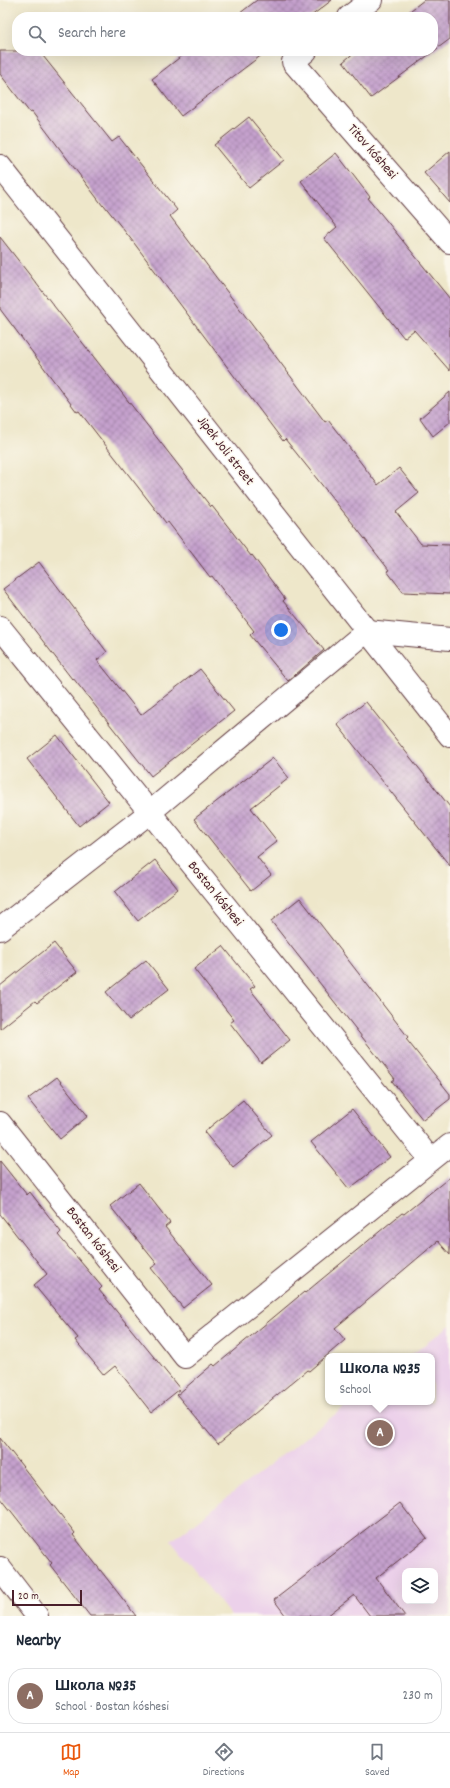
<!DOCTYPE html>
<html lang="en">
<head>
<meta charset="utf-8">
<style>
  :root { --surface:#fff; --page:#f2f2f3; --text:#1f2937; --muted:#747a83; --line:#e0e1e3; --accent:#ea580c }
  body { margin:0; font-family:Dekko,sans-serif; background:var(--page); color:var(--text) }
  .controls { position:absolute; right:12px; bottom:12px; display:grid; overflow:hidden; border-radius:8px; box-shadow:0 4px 16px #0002 }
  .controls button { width:36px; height:36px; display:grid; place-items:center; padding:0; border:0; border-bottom:1px solid var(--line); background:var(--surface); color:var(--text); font:20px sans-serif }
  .scale { position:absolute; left:12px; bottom:10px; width:70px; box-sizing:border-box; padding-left:4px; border:2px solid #4a1f2b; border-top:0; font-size:11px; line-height:14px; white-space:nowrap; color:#4a1f2b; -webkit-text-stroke:3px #fbf7ec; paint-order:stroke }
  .you { position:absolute; left:281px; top:630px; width:14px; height:14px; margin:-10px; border:3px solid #fff; border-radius:50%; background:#1a73e8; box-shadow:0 0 0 6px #1a73e833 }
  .badge { display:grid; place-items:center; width:26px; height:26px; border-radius:50%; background:var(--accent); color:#fff; font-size:13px; font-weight:700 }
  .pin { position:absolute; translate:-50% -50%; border:2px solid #fff; box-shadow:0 1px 4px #0006 }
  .popup { position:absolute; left:325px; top:1353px; width:110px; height:52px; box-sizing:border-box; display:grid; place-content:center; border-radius:8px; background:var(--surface); filter:drop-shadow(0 1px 3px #0005); font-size:13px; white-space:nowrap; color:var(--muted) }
  .popup b { font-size:15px; color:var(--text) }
  .popup::after { content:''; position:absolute; left:50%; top:100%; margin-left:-8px; border:8px solid transparent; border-top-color:var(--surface) }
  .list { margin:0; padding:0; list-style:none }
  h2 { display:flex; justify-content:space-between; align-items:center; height:52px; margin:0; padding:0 16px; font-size:17px }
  h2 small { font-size:13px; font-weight:400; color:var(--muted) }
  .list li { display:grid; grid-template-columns:26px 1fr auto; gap:12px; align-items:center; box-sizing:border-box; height:56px; margin:0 8px 8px; padding:0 8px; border:1px solid var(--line); border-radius:16px }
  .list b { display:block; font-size:15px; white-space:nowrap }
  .list p { margin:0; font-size:13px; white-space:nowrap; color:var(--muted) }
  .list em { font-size:13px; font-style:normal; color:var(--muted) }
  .icon { flex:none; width:22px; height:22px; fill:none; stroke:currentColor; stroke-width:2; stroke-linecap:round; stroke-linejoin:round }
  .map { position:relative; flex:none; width:450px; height:1616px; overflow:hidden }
  .search { position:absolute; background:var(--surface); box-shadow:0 4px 16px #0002; left:12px; right:12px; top:12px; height:44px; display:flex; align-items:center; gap:10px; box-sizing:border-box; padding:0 14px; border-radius:16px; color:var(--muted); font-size:15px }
  .sheet { height:116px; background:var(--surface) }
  nav { display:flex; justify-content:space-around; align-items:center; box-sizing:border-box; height:56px; border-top:1px solid var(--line); background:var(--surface); font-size:11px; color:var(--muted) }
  nav a { display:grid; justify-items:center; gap:2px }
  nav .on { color:var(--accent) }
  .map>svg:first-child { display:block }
</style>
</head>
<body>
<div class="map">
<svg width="450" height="1616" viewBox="0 0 450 1616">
  <defs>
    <pattern id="building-cross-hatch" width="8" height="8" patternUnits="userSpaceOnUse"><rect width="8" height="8" fill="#c5a1cd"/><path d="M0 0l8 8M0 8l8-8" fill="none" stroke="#a283a7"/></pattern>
  </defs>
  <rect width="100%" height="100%" fill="#fbf7ec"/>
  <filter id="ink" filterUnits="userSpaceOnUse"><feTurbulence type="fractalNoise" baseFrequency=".025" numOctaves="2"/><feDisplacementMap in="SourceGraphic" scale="8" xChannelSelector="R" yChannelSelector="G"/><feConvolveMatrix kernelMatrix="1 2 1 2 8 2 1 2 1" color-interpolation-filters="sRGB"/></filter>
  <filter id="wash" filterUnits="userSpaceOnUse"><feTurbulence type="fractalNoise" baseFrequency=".012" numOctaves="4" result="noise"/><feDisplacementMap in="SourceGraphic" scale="16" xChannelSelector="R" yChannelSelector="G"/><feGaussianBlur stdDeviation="0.9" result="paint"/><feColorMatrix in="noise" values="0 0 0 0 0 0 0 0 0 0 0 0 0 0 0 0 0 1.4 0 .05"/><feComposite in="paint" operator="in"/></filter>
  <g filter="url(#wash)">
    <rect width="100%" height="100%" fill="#eee7ca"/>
    <path fill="#ecd1ea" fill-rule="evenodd" d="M 450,1325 L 450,1616 L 231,1616 L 171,1541 L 351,1402 L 432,1402 L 432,1356 L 410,1356 ZM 405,1571 L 435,1571 L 435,1601 L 405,1601 Z"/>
    <g id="blocks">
      <path fill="url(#building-cross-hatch)" d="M 257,0 L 332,0 L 310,17 L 235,17 Z
        M 424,0 L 450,0 L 450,39 L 371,98 L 343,62 L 356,51 L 433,51 L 433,17 L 402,17 Z
        M 0,51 L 39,51 L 112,142 L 119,137 L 177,210 L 170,216 L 325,422 L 328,420 L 378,485 L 399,468 L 419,493 L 396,512 L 421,544 L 450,545 L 450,594 L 403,592 L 387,571 L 389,570 L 354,525 L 285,439 L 283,441 L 134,243 L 104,205 L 103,206 L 32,112 L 30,113 L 0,74 Z
        M 188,51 L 267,51 L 181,116 L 152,79 Z
        M 249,117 L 284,160 L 249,188 L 214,145 Z
        M 450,151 L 450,203 L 424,173 Z
        M 336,153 L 370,197 L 368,198 L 450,299 L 450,371 L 414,330 L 404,338 L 324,238 L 337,227 L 301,181 Z
        M 0,237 L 211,507 L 212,506 L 251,556 L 252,555 L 285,599 L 283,601 L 324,650 L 288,681 L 250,635 L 254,631 L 212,576 L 210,577 L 168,522 L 166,523 L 79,411 L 77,412 L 0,309 Z
        M 450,392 L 450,422 L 433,436 L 420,418 Z
        M 39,562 L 107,652 L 97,660 L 141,715 L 200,669 L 234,711 L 151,776 L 73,678 L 72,679 L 3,589 Z
        M 366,702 L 450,807 L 450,866 L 337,724 Z
        M 57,735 L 109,802 L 79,826 L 27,759 Z
        M 273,758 L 289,778 L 251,808 L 277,841 L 257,857 L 271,875 L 251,891 L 194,819 Z
        M 155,860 L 178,889 L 138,921 L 115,892 Z
        M 300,898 L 408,1037 L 406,1039 L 450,1094 L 450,1099 L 423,1120 L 392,1081 L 395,1079 L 271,921 Z
        M 54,943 L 77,972 L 37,1003 L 35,1001 L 0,1029 L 0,986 Z
        M 223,946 L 255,986 L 250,989 L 290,1040 L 261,1063 L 230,1023 L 234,1020 L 194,969 Z
        M 146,960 L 169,989 L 129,1020 L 106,992 Z
        M 57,1077 L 88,1116 L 60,1139 L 28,1099 Z
        M 243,1100 L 272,1135 L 233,1167 L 204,1132 Z
        M 352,1109 L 390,1157 L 349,1189 L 311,1142 Z
        M 0,1161 L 27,1195 L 30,1192 L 61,1232 L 58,1235 L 102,1287 L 99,1290 L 180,1389 L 151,1412 L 115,1366 L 104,1375 L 75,1340 L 78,1338 L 34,1285 L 47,1274 L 0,1214 Z
        M 450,1177 L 450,1255 L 438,1241 L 335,1328 L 345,1340 L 309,1371 L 307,1370 L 218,1444 L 177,1395 L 213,1364 L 215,1366 L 304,1292 L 305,1293 L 402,1213 L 404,1214 Z
        M 139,1183 L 170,1223 L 165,1227 L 212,1285 L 183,1308 L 151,1268 L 157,1264 L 110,1206 Z
        M 0,1438 L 75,1533 L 73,1535 L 136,1616 L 90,1616 L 50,1565 L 52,1563 L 0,1497 Z
        M 400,1503 L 427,1538 L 376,1578 L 405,1616 L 370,1616 L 354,1595 L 327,1616 L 286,1616 L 274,1600 Z"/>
    </g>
  </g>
  <g filter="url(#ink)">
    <use href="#blocks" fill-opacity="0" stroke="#633d43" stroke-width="1"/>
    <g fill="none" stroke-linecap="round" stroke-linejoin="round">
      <g stroke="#633d43" stroke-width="24">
        <path id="minor" d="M 349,17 L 371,0
          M 306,51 L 293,62 L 450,242
          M 0,627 L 431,1160
          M 0,929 L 149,813 L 367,631 L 450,639
          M 0,1123 L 185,1357 L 450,1145
          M 0,1568 L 37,1616"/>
      </g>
      <g stroke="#633d43" stroke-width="24">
        <path id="tertiary" d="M 0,166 L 450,736"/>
      </g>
      <use href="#minor" stroke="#fff" stroke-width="22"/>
      <use href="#tertiary" stroke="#fff" stroke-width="22"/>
    </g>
  </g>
  <g text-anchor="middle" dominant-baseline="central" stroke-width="3" stroke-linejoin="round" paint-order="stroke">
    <g font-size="14" fill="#4a1f2b" stroke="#fbf7ec">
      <text transform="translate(372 152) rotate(49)">Titov kóshesi</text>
      <text transform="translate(225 451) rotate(52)">Jipek Joli street</text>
      <text transform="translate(215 894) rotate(51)">Bostan kóshesi</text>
      <text transform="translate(93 1240) rotate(52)">Bostan kóshesi</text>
    </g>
  </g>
</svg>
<div class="controls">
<button><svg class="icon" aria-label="layers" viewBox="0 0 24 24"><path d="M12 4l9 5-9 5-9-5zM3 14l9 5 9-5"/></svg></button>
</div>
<div class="scale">20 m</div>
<div class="you"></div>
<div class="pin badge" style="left:380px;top:1433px;background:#8d6e63">A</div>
<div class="popup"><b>Школа №35</b>School</div>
<div class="search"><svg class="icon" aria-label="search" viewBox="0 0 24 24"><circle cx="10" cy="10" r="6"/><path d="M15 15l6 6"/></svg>Search here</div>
</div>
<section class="sheet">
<h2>Nearby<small></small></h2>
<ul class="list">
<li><span class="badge" style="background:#8d6e63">A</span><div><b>Школа №35</b><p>School · Bostan kóshesi</p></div><em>230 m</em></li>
</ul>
</section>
<nav>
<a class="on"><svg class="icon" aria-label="map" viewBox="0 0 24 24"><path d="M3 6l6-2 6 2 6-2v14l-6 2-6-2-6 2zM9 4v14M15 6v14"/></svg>Map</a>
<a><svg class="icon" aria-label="directions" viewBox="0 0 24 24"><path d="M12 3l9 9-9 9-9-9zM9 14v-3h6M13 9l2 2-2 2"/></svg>Directions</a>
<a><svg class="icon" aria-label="saved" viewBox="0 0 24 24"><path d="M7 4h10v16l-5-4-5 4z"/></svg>Saved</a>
</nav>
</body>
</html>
